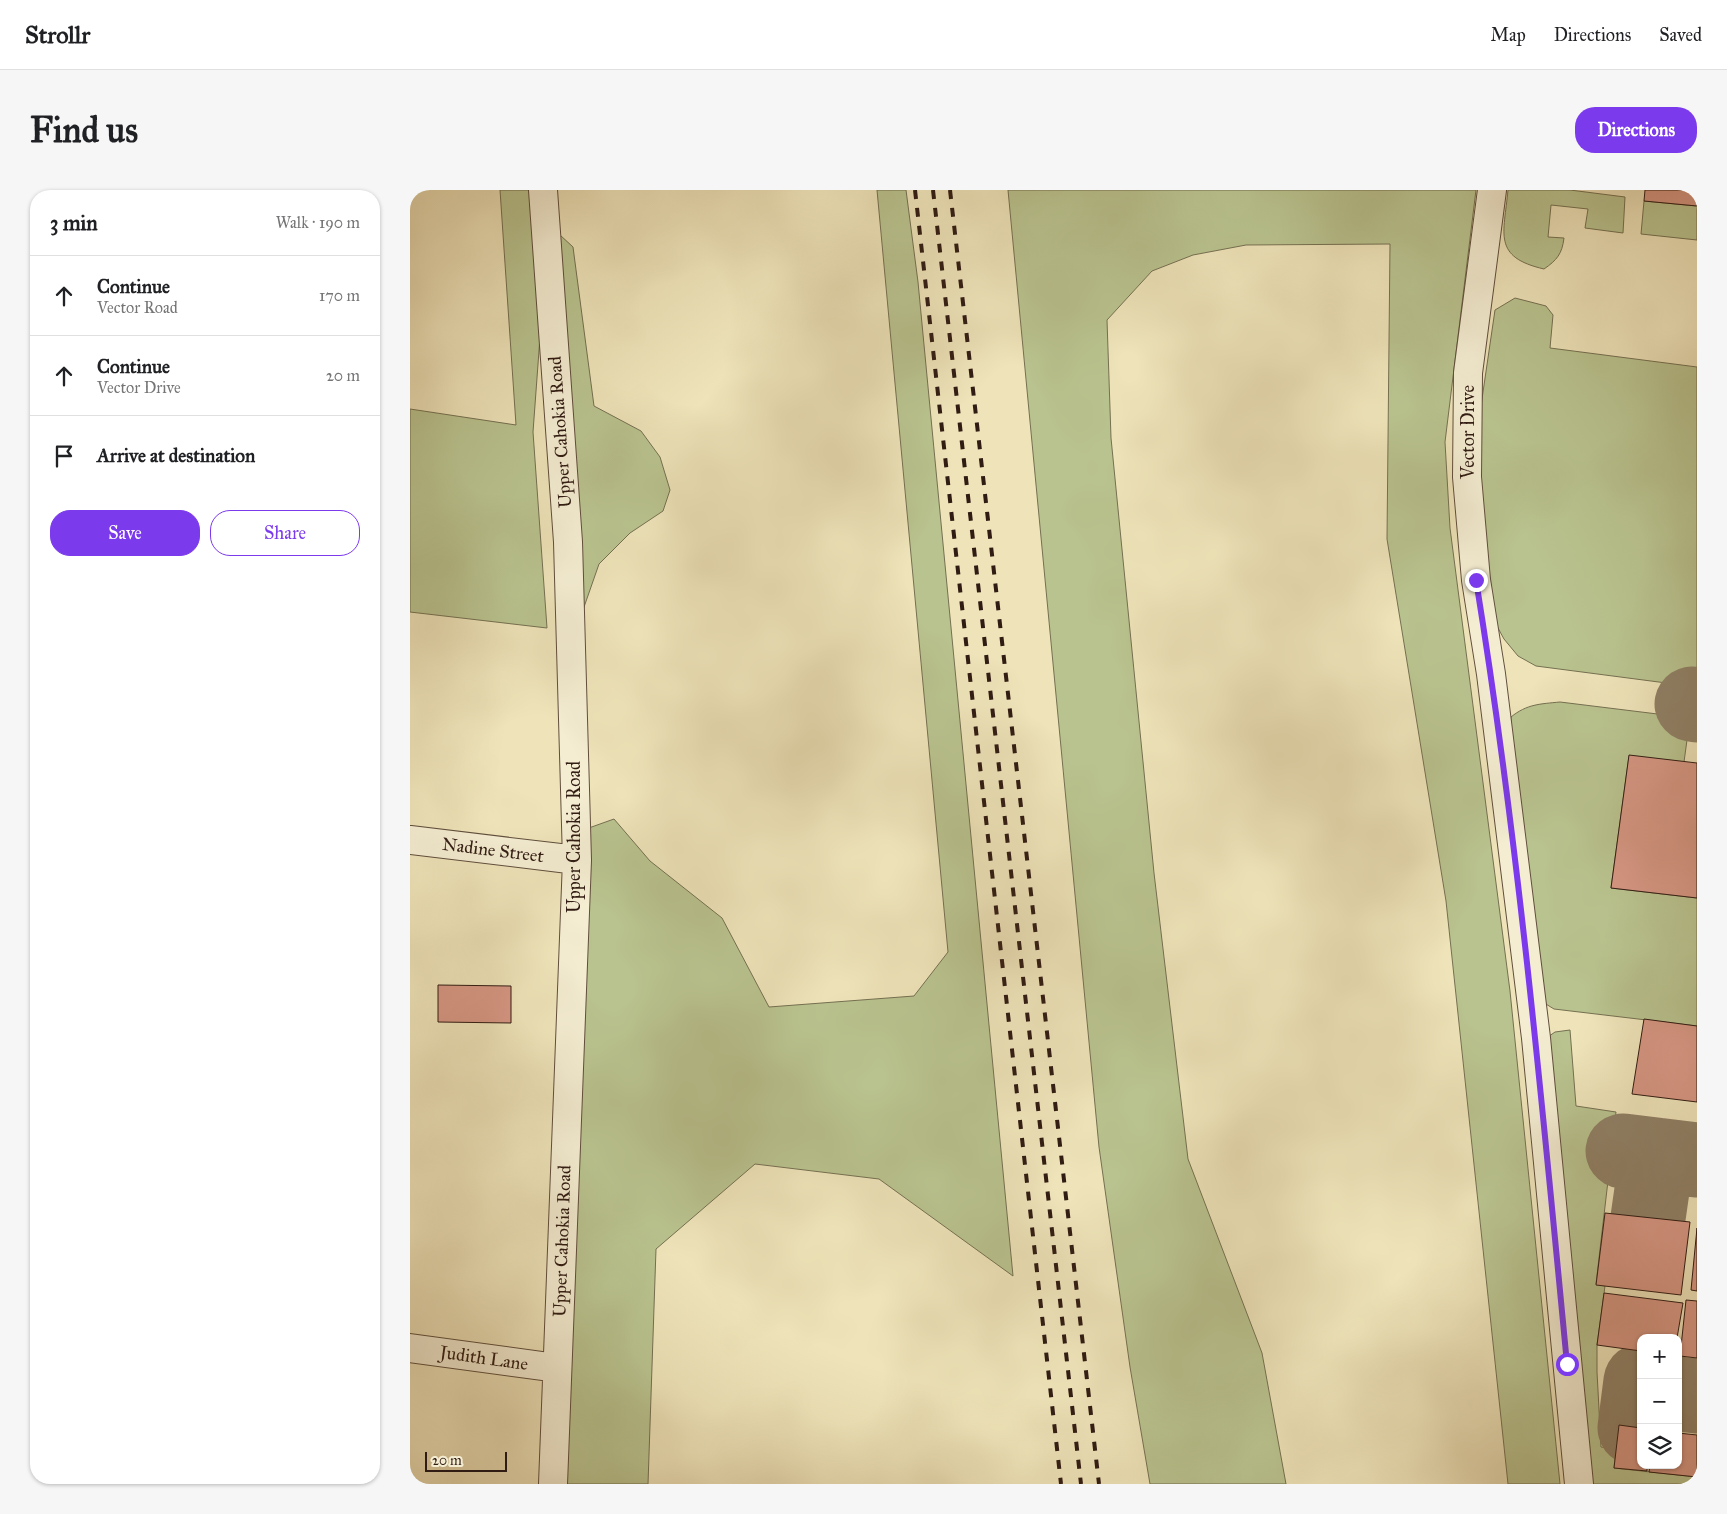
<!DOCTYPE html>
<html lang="en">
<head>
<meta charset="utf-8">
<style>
  :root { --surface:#fff; --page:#f6f6f6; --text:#202124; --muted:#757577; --line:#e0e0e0; --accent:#7c3aed }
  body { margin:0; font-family:"IM FELL Great Primer",serif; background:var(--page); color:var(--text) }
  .controls { position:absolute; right:15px; bottom:15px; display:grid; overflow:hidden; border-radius:10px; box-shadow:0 1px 4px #0004 }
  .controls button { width:45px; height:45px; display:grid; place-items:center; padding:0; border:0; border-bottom:1px solid var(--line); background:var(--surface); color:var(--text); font:25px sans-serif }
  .scale { position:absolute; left:15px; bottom:12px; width:82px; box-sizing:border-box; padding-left:5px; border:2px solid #311c13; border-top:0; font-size:14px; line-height:18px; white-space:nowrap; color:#311c13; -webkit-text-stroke:4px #f4edd2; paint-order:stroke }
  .stop { position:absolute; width:15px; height:15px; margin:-11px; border:4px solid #7c3aed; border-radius:50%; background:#fff }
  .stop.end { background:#7c3aed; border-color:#fff; box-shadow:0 1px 5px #0008 }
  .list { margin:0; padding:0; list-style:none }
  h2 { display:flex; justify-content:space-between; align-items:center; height:65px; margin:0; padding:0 20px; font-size:21px }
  h2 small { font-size:16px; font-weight:400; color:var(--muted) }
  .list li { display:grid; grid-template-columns:32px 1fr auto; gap:15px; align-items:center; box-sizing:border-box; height:80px; padding:0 20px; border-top:1px solid var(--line) }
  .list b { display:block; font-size:19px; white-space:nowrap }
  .list p { margin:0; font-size:16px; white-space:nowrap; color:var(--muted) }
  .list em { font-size:16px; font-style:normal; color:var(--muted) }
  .actions { display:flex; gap:10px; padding:15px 20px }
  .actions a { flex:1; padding:11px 0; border:1px solid var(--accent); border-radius:20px; text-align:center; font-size:18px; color:var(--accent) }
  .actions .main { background:var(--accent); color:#fff }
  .icon { flex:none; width:28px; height:28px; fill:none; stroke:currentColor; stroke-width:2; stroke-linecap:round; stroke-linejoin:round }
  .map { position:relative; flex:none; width:1287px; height:1294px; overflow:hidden; border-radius:20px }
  header { display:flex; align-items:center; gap:30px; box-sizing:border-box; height:70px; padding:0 25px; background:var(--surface); border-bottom:1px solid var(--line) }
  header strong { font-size:24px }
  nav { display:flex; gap:28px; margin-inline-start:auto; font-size:18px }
  .intro { display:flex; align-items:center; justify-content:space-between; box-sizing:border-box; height:120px; padding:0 30px }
  h1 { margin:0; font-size:35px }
  .button { padding:12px 22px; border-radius:20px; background:var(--accent); color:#fff; font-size:18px; font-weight:700 }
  main { display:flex; gap:30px; padding:0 30px }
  aside { flex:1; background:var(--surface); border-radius:20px; box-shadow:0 1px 4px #0004 }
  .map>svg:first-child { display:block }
</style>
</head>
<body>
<header>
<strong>Strollr</strong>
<nav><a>Map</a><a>Directions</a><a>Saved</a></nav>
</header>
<div class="intro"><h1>Find us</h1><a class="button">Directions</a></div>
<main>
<aside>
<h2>3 min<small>Walk · 190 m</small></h2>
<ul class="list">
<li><svg class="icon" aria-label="ahead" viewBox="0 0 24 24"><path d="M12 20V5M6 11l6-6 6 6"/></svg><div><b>Continue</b><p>Vector Road</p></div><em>170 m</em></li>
<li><svg class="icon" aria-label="ahead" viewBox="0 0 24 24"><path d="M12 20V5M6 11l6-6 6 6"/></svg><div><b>Continue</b><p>Vector Drive</p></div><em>20 m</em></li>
<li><svg class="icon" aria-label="arrive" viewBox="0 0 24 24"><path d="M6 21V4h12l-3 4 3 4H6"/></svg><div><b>Arrive at destination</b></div></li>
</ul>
<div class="actions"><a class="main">Save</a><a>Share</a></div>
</aside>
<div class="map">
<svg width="1287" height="1294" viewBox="0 0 1287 1294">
  <rect width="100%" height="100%" fill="#eee3b9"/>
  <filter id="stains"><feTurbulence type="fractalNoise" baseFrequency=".004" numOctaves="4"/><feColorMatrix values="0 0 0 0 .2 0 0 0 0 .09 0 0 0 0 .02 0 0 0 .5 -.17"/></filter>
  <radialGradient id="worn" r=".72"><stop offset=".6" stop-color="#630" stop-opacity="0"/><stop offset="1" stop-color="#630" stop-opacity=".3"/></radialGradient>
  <path fill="#b9c38f" stroke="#757051" d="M 90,0 L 121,0 L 130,147 L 123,242 L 137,438 L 0,422 L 0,219 L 106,235 Z
    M 467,0 L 496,0 L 508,92 L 603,1086 L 469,989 L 345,974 L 246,1059 L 238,1294 L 153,1294 L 176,639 L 204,629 L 240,671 L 312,728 L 359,817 L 504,806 L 538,762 Z
    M 598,0 L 1066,0 L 1035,252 L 1040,338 L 1100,801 L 1150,1294 L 1098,1294 L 1036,711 L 977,349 L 980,54 L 836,55 L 783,65 L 742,81 L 697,130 L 701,248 L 744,683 L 778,969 L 852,1163 L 876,1294 L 740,1294 L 720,1177 L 689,957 Z
    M 1098,0 L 1160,0 L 1215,7 L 1213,43 L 1175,38 L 1178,19 L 1141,15 L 1138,47 L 1154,48 C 1152,64 1147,70 1134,79 C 1082,67 1094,44 1098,0 Z
    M 1234,11 L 1287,16 L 1287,50 L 1231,44 Z
    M 150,45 L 163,57 L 184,216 L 231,241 L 250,267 L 260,300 L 253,321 L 220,343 L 189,374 L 166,440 L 159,206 Z
    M 1105,108 L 1136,116 L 1143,125 L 1140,158 L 1287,177 L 1287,497 L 1126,476 L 1108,466 L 1094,449 L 1083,429 L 1068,299 L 1067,243 L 1085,120 Z
    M 1150,512 L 1280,528 L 1274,572 L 1219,566 L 1201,698 L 1287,708 L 1287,836 L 1144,819 L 1131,811 L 1100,541 L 1101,527 C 1117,514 1130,514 1150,512 Z
    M 1160,840 L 1166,916 L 1206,922 L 1186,1094 L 1195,1096 L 1187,1155 L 1187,1182 L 1191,1257 L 1206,1259 L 1204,1278 L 1287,1287 L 1287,1294 L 1182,1294 L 1135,849 L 1145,842 Z"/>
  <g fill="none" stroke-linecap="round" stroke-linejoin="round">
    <path stroke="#908066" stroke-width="75" d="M 1282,514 L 1287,515
      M 1213,961 L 1287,970
      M 1238,1028 L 1247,965
      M 1268,1204 L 1287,1206
      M 1225,1238 L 1231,1191"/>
  </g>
  <path fill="#d69683" stroke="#311c13" d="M 1235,0 L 1287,0 L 1287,16 L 1234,11 Z
    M 1219,565 L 1287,573 L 1287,708 L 1201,698 Z
    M 28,795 L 101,796 L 101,833 L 28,832 Z
    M 1234,829 L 1287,836 L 1287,912 L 1222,904 Z
    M 1195,1023 L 1280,1032 L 1271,1105 L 1186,1095 Z
    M 1287,1038 L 1287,1101 L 1281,1100 Z
    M 1194,1103 L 1273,1113 L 1267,1148 L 1231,1148 L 1231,1161 L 1187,1155 Z
    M 1276,1110 L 1287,1111 L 1287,1168 L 1270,1166 Z
    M 1209,1235 L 1231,1238 L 1231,1275 L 1237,1275 L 1237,1281 L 1204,1278 Z
    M 1268,1243 L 1287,1245 L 1287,1287 L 1239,1282 L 1240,1275 L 1268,1275 Z"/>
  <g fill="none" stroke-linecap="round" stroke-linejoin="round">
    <g stroke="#604e3c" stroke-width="30">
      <path id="minor" d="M 133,0 L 158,352 L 167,670 L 143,1294
        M 0,650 L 167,670
        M 0,1158 L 147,1178"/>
    </g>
    <g stroke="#604e3c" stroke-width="30">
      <path id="tertiary" d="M 1082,0 L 1058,183 L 1057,287 L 1066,390 L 1081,484 L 1126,848 L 1169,1294"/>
    </g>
    <use href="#minor" stroke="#f4edd2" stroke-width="28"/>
    <use href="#tertiary" stroke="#f4edd2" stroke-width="28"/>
    <path stroke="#311c13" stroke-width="4" stroke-dasharray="9 9" stroke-linecap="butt" d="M 505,0 L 651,1294
      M 523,0 L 671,1294
      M 540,0 L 689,1294"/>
  </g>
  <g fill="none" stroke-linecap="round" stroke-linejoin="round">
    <path stroke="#7c3aed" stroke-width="6" d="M 1066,390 C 1108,649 1132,912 1157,1174"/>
  </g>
  <g text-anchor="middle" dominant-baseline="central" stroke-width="4" stroke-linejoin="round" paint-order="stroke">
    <g font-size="18" fill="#311c13" stroke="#f4edd2">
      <text transform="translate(150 242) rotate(-94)">Upper Cahokia Road</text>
      <text transform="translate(1058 242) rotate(-90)">Vector Drive</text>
      <text transform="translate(164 647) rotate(-90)">Upper Cahokia Road</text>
      <text transform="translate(83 660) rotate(7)">Nadine Street</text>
      <text transform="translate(152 1051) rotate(-88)">Upper Cahokia Road</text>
      <text transform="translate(74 1168) rotate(8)">Judith Lane</text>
    </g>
  </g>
  <rect width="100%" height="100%" filter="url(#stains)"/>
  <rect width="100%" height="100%" fill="url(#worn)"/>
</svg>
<div class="controls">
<button>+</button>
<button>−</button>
<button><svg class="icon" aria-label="layers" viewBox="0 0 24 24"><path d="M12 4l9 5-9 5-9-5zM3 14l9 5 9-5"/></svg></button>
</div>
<div class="scale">20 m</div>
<div class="stop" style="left:1157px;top:1174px"></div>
<div class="stop end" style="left:1066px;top:390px"></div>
</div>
</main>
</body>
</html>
